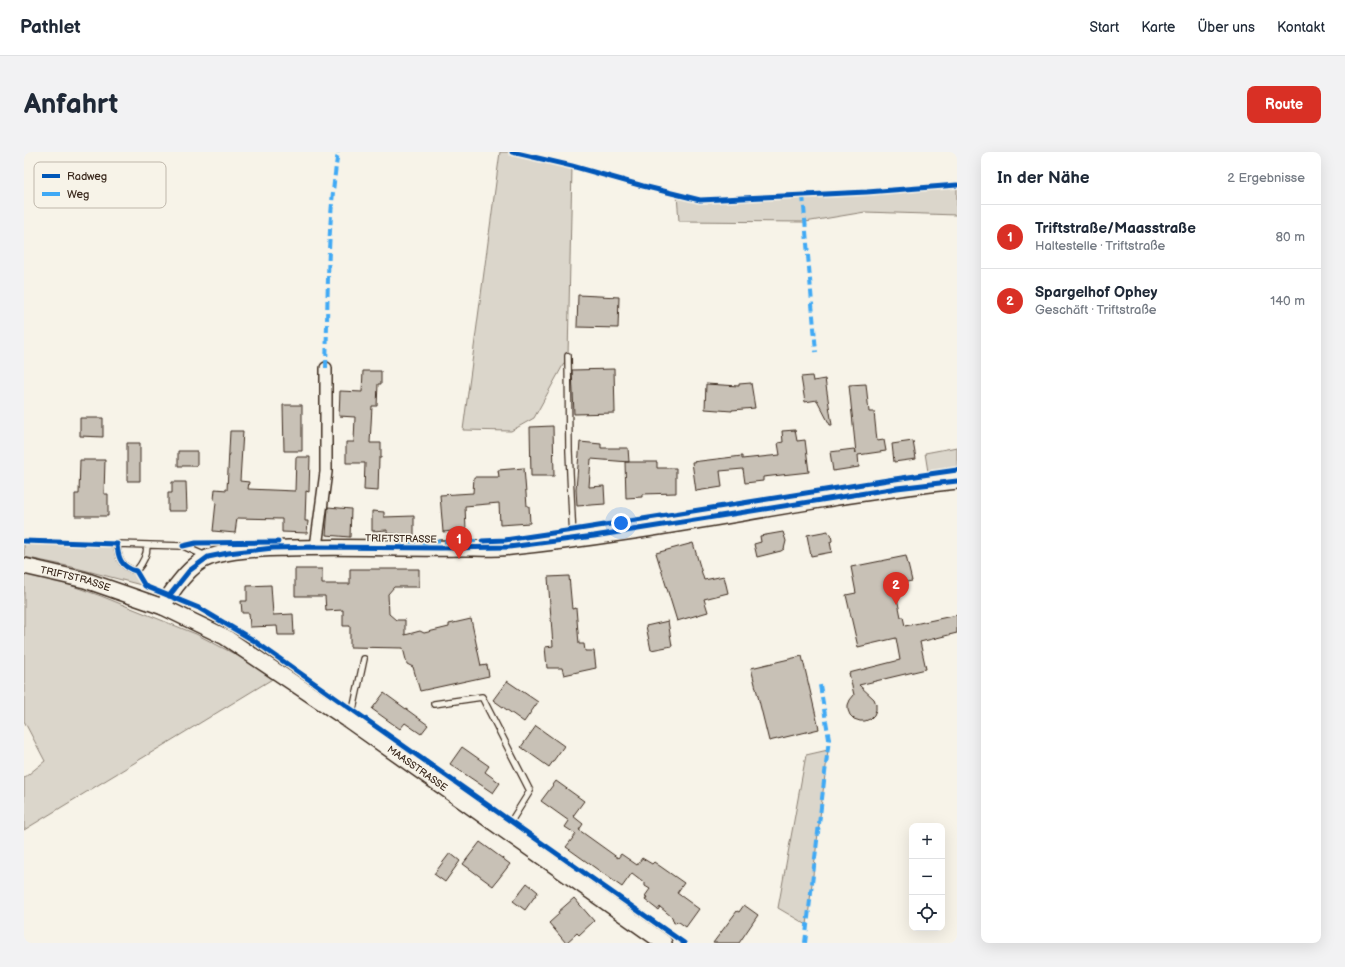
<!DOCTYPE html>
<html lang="de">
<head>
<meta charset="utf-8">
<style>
  :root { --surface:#fff; --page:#f2f2f3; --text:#1f2937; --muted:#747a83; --line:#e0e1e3; --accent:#d93025 }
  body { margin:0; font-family:"Balsamiq Sans",sans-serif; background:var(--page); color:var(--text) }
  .controls { position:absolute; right:12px; bottom:12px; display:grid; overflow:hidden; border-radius:8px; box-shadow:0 4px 16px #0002 }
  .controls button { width:36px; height:36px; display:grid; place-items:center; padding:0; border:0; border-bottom:1px solid var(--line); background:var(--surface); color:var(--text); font:20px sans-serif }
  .you { position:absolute; left:597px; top:371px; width:14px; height:14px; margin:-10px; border:3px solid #fff; border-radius:50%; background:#1a73e8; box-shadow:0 0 0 6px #1a73e833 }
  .badge { display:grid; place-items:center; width:26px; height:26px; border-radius:50%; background:var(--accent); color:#fff; font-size:13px; font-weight:700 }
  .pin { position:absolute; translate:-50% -33px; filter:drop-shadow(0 1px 2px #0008) }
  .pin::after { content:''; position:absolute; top:21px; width:14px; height:12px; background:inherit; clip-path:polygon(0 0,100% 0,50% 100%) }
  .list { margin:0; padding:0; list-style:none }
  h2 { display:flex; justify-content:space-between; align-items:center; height:52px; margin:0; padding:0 16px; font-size:17px }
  h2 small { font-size:13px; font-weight:400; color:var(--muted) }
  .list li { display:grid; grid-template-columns:26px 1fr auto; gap:12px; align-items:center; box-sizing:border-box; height:64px; padding:0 16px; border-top:1px solid var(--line) }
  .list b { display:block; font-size:15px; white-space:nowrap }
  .list p { margin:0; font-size:13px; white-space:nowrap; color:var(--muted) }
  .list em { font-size:13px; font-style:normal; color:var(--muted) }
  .icon { flex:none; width:22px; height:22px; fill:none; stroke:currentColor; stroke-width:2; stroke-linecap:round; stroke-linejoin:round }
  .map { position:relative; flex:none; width:933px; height:791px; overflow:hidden; border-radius:8px }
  header { display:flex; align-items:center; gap:24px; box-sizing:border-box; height:56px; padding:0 20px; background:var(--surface); border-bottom:1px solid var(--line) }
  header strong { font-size:19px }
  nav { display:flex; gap:22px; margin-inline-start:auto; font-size:14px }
  .intro { display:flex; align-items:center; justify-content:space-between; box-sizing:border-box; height:96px; padding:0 24px }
  h1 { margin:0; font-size:28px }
  .button { padding:10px 18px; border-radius:8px; background:var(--accent); color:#fff; font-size:14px; font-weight:700 }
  main { display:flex; gap:24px; padding:0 24px }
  aside { flex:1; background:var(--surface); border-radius:8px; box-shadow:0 4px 16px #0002 }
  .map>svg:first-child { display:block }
</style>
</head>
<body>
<header>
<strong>Pathlet</strong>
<nav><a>Start</a><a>Karte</a><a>Über uns</a><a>Kontakt</a></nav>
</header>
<div class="intro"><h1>Anfahrt</h1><a class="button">Route</a></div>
<main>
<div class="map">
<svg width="933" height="791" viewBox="0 0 933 791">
  <rect width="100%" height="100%" fill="#f7f3e8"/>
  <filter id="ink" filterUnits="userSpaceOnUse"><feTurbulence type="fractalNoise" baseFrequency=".025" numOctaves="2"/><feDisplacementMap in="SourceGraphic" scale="8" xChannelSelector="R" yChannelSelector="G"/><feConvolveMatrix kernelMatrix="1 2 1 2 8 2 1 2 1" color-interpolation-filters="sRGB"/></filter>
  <g filter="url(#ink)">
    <path fill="#dbd6cb" stroke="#8b8074" d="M 476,0 L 488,0 L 548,14 L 544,204 L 510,266 L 487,279 L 439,278 Z
      M 933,33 L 933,63 L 841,60 L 781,70 L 655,69 L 653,43 L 676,48 L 843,40 Z
      M 933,295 L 933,320 L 905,326 L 901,301 Z
      M 0,389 L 93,392 L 96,408 L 112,419 L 121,434 L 48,415 L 0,405 Z
      M 0,421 L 40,431 L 77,444 L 172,482 L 226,510 L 250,526 L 0,678 L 0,626 L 21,609 L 0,569 Z
      M 804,598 L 783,773 L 754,756 L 782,603 Z"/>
    <path fill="#c8c1b6" stroke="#3b2a1e" d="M 554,143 L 595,145 L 594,176 L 553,175 Z
      M 590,217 L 591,261 L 550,262 L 548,218 Z
      M 339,219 L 357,219 L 357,232 L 354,232 L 353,254 L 348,254 L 347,273 L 346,291 L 357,291 L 357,306 L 355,306 L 354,339 L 340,338 L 341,311 L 322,311 L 322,290 L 330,290 L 331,265 L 315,264 L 316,239 L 338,240 Z
      M 788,224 L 789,229 L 801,227 L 808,273 L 806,273 L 793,248 L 781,250 L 777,225 Z
      M 727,231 L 731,256 L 708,258 L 708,259 L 681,257 L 682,232 L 715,234 L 715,232 Z
      M 842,232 L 845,260 L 850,260 L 853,289 L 860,288 L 862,299 L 834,303 L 835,315 L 809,319 L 806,300 L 830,297 L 832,301 L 825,233 Z
      M 259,253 L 278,253 L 278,299 L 260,299 Z
      M 56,266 L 79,266 L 79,285 L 56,284 Z
      M 529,274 L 530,324 L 507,324 L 506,275 Z
      M 771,278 L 773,289 L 781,288 L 785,320 L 739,325 L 739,329 L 721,331 L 719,317 L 696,319 L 698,335 L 672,339 L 668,310 L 718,304 L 718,307 L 756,303 L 754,291 L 759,290 L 758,279 Z
      M 206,279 L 219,279 L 216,329 L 225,330 L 224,337 L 271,339 L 272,305 L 286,305 L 285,340 L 282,339 L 281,369 L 284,369 L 283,381 L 258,380 L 258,367 L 213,366 L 211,381 L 189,379 L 192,350 L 190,348 L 191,337 L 203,338 Z
      M 889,289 L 892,307 L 870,310 L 868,292 Z
      M 556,290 L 577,292 L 577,296 L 604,296 L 605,310 L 567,307 L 565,335 L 580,334 L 581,352 L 553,354 L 552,337 Z
      M 103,291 L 116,291 L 116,329 L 103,329 Z
      M 154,299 L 173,299 L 173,314 L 154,314 Z
      M 56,308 L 81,308 L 80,342 L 84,342 L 84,364 L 51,364 L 51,342 L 55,342 Z
      M 601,310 L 633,310 L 633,316 L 652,316 L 652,341 L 618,342 L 618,345 L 602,346 Z
      M 500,316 L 503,354 L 505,354 L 506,371 L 476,373 L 475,351 L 441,354 L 442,378 L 419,380 L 416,343 L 449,341 L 450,325 L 475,325 L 474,318 Z
      M 148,330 L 162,330 L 163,359 L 144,359 L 144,341 L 148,341 Z
      M 304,355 L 327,357 L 326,385 L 302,383 Z
      M 348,359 L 360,360 L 360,365 L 390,364 L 390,385 L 371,385 L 371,382 L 363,382 L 363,378 L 348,379 Z
      M 804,379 L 804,381 L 807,382 L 808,389 L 806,390 L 808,400 L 787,404 L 783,383 Z
      M 759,380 L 762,389 L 760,397 L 757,399 L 733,405 L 730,392 L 737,390 L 736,384 Z
      M 669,391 L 680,428 L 700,424 L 704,441 L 680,447 L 684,460 L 653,469 L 632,401 Z
      M 882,404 L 888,429 L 872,432 L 874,441 L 872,441 L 877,465 L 879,465 L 881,474 L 933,463 L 933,481 L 896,490 L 902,517 L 835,533 L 850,547 L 852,552 L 852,558 L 850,563 L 846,567 L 841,569 L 836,569 L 830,567 L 826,563 L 824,558 L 824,553 L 826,548 L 830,543 L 825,521 L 876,508 L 872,486 L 834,495 L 822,443 L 832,441 L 827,415 Z
      M 271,417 L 298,417 L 298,432 L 326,432 L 326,417 L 395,417 L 395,435 L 370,435 L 364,442 L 365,462 L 372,468 L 381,468 L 381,483 L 396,479 L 400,481 L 425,475 L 425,472 L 447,467 L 457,514 L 463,513 L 465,524 L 396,539 L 389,515 L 383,512 L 379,496 L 326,495 L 326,474 L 319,474 L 319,458 L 302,459 L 301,444 L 271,444 Z
      M 545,424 L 548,457 L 552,456 L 555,492 L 560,492 L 561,499 L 570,499 L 572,516 L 540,523 L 538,516 L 523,516 L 521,495 L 529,494 L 524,425 Z
      M 247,433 L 249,463 L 269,462 L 270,483 L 254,483 L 253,474 L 226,475 L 225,461 L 218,461 L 217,449 L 223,449 L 223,434 Z
      M 644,469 L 648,494 L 627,498 L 622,474 Z
      M 778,504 L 795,577 L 745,589 L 727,516 Z
      M 483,529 L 514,550 L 500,570 L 469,548 Z
      M 360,541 L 404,573 L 397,582 L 381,571 L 376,577 L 348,557 Z
      M 512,574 L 540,594 L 525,615 L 497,595 Z
      M 438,595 L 465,614 L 461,620 L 476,631 L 469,641 L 426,612 Z
      M 532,629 L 560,649 L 549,664 L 559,672 L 555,678 L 594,706 L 597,702 L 613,713 L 618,706 L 628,712 L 630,710 L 660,731 L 653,741 L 675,757 L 662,775 L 655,770 L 650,771 L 648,765 L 636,755 L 634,758 L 621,748 L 623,745 L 621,744 L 626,737 L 621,734 L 621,731 L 608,721 L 598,735 L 542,695 L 552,682 L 541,675 L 545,669 L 517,649 Z
      M 456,690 L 486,712 L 469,734 L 439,712 Z
      M 426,701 L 436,709 L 421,730 L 410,722 Z
      M 503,731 L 514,740 L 501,758 L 489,749 Z
      M 550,746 L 570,769 L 555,783 L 553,781 L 542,791 L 525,771 L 535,762 L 534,760 Z
      M 720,753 L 734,763 L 715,791 L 689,791 L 713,759 L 715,760 Z"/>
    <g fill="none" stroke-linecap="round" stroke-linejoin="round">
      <g stroke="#3b2a1e" stroke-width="8">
        <path id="lane" d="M 544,204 L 545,299 L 549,387
          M 123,394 C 123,404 119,411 112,419 C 97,415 94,406 93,392 L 159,394 L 182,404
          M 410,552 L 458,545 L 506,639 L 481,679
          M 324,567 L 329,558 L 340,507"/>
      </g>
      <g stroke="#3b2a1e" stroke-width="14">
        <path id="street" d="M 292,395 L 302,320 L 302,216"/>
      </g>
      <g stroke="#3b2a1e" stroke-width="18">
        <g id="secondary">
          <path id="s1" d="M 0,414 L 61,428 L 139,455 L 201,485 L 323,567 L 640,791"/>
          <path d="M 139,455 C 147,439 168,410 186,405 C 211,397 239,397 264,396 C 322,394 380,397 438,396 C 454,396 471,397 487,395 C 637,380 784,345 933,329"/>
        </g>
      </g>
      <use href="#lane" stroke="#f7f3e8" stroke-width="5.5"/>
      <use href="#street" stroke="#f7f3e8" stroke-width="11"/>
      <use href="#secondary" stroke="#f7f3e8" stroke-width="15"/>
      <path stroke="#3fa9f5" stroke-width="4" stroke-dasharray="8 4" stroke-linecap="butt" d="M 779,43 L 792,200
        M 302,216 C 304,144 303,71 314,0
        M 372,390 L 460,389
        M 781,791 L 805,587 L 796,533"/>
      <g stroke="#f7f3e8" stroke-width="8">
        <path id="cycleway" d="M 488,0 L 548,14 L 619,34 L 676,48 L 843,40 L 933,33
          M 0,389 L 93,392 C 94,406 97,415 112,419 L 121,434 L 175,456 L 229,488 L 660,791
          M 458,389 L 481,388 L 549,378 L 864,328 L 933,318
          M 159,394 L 172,391 L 254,390
          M 145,444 L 165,419 L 184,405 L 204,401 L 249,396 L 292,395 L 417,396 L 485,395 L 570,384 L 873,336 L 933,329"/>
      </g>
      <use href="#cycleway" stroke="#0057b8" stroke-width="5"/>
    </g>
  </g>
  <g text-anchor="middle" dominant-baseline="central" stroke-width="3.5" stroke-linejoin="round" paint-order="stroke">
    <g font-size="10" fill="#3b2a1e" stroke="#f7f3e8">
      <text transform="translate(377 387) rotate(1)">TRIFTSTRASSE</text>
      <text stroke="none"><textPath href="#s1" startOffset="53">TRIFTSTRASSE</textPath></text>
      <text stroke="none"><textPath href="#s1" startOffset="447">MAASSTRASSE</textPath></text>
    </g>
  </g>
  <rect x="10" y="10" width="132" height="46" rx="6" fill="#f7f3e8" stroke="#bfb7ab" stroke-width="1"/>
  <rect x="18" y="22" width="18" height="4" fill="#0057b8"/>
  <rect x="18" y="40" width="18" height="4" fill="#3fa9f5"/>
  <g font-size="11" fill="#3b2a1e">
    <text x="43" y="28">Radweg</text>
    <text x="43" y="46">Weg</text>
  </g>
</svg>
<div class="controls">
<button>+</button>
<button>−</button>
<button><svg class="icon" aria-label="locate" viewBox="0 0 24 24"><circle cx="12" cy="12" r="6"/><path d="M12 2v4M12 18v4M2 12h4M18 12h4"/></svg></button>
</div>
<div class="you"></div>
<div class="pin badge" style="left:435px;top:407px">1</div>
<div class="pin badge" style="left:872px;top:453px">2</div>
</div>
<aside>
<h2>In der Nähe<small>2 Ergebnisse</small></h2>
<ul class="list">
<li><span class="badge">1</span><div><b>Triftstraße/Maasstraße</b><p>Haltestelle · Triftstraße</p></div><em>80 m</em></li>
<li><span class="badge">2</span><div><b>Spargelhof Ophey</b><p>Geschäft · Triftstraße</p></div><em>140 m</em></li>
</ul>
</aside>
</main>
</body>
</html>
